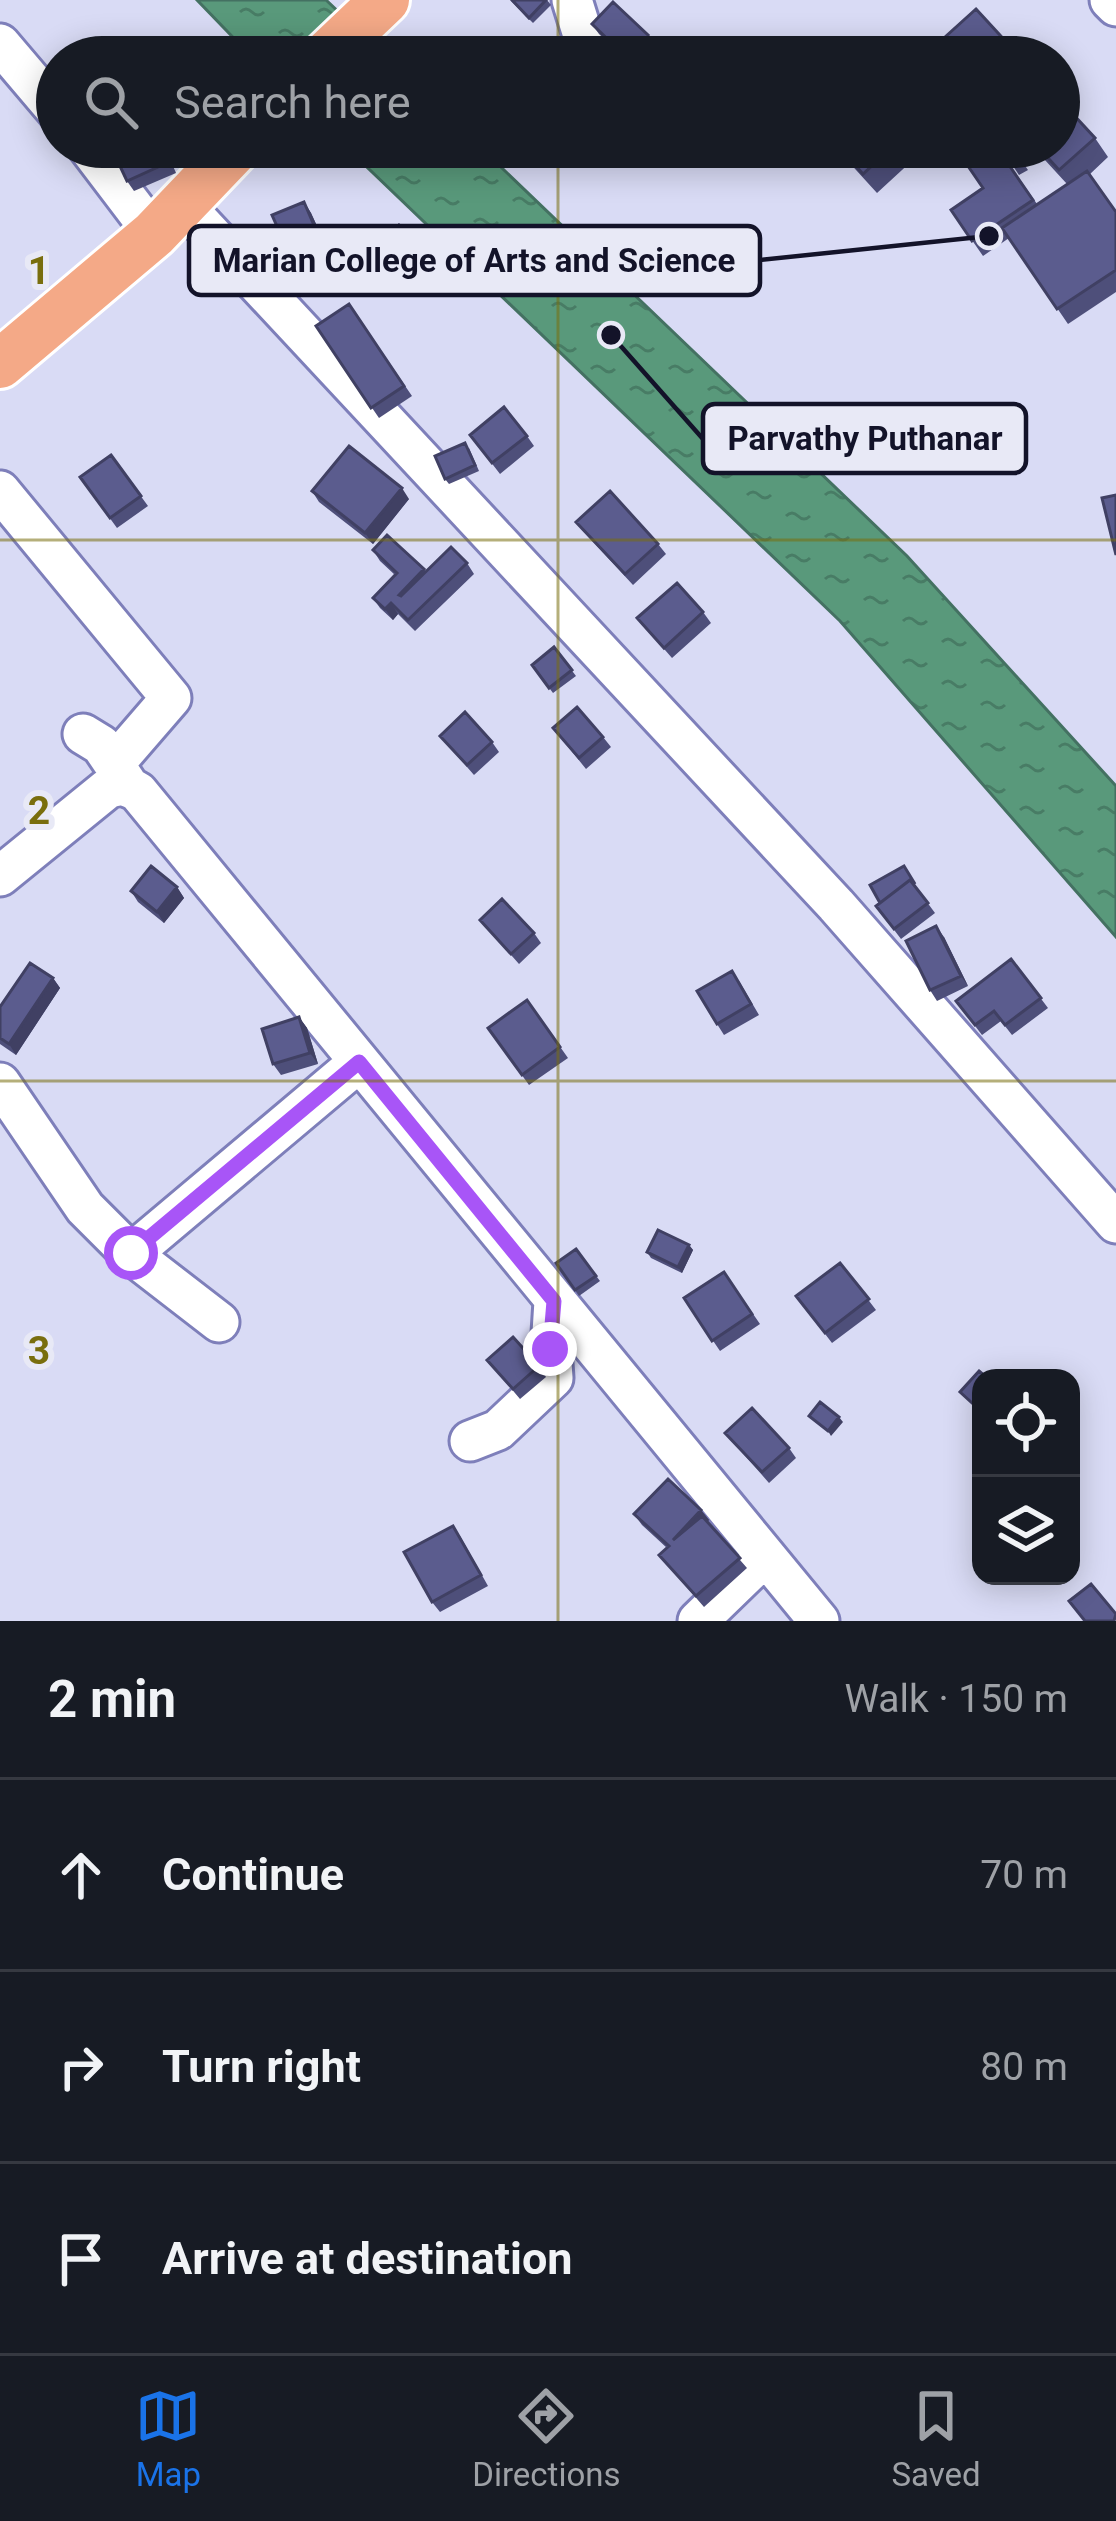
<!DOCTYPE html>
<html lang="en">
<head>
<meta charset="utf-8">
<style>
  :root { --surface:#171b24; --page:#20242c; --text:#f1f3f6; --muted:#9ea1a6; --line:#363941; --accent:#1a73e8 }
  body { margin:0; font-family:Roboto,sans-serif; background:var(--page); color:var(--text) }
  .controls { position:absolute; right:36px; bottom:36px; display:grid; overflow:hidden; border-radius:24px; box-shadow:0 6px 30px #0003 }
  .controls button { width:108px; height:108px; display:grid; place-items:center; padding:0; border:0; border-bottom:3px solid var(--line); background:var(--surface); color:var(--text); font:60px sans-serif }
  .stop { position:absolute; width:36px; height:36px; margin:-27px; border:9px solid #a855f7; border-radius:50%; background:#fff }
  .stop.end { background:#a855f7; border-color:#fff; box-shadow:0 3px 12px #0008 }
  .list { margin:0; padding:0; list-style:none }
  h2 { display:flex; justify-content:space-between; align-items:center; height:156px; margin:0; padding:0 48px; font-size:51px }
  h2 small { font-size:39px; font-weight:400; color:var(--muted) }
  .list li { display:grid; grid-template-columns:78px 1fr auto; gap:36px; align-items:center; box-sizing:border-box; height:192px; padding:0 48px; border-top:3px solid var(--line) }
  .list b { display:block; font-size:45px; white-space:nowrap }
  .list em { font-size:39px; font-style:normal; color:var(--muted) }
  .icon { flex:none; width:66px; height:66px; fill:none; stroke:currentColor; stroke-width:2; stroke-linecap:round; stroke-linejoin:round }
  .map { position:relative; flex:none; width:1116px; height:1621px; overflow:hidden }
  .search { position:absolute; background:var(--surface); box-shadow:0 6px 30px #0003; left:36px; right:36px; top:36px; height:132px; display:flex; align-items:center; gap:30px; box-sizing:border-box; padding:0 42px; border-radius:66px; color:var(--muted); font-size:45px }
  .sheet { height:732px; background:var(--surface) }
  nav { display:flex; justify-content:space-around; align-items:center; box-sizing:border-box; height:168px; border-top:3px solid var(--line); background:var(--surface); font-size:33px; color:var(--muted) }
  nav a { display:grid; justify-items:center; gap:6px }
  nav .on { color:var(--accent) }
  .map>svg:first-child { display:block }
</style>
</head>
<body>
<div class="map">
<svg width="1116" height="1621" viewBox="0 0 1116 1621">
  <defs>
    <pattern id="water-ripples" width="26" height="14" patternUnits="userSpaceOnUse" patternTransform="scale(3)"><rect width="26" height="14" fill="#59997b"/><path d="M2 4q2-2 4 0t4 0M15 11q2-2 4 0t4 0" fill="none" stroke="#487c65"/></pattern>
  </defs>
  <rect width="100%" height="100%" fill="#d9dbf5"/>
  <path fill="url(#water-ripples)" stroke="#447162" stroke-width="3" d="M 197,0 L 326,0 L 386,57 L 252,57 Z
    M 346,147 L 480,147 L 907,556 L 1116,786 L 1116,937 L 840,621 Z"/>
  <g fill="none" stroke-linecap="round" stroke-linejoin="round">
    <g stroke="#7e7fba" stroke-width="45">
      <path id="minor" d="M 572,0 L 586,45
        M 1110,0 L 1116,6
        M 0,44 L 57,111
        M 88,147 L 154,234
        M 183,204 L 836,905 L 1116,1223
        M 0,491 L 171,698 L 114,764
        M 83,734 L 101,745 L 126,782
        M 0,876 L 107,789 C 119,784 127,785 138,792 L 819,1621
        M 0,1083 L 85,1208 L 131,1254 L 359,1062
        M 131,1254 L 219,1322
        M 470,1441 L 498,1430 L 553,1378 L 551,1349 L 554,1301
        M 698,1621 L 765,1556"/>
    </g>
    <g stroke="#fff" stroke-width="54">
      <path id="major" d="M 325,57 L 385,0
        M 0,364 L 154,234 L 237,147"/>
    </g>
    <use href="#minor" stroke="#fff" stroke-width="39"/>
    <use href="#major" stroke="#f4a987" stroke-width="48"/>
  </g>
  <path fill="#4e4f7a" d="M 547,0 L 551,5 L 533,23 L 511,1 Z
    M 592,24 L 648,35 L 655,45 L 644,57 L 623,57 L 599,34 Z
    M 1095,138 L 1108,157 L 1089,175 L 1116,212 L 1116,292 L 1068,324 L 1009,238 L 983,256 L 951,210 L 983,188 L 955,147 L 1012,147 L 1028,170 L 1019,175 L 1013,166 L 1011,167 L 1037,204 L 1067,184 L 1033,147 L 1059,147 Z
    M 111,147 L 165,147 L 176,173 L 134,191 L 127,181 Z
    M 837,147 L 927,147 L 877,193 L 846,159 Z
    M 304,202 L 311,213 L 327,248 L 295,262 L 288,251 Z
    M 349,304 L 412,396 L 379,418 L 316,326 Z
    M 470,435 L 527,436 L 534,446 L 500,474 Z
    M 469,448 L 479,471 L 449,484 L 445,479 Z
    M 111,455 L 148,506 L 117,528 L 80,477 Z
    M 312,491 L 409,499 L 373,544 L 319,502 Z
    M 576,522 L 658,544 L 666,554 L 633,585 L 584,532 Z
    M 373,550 L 424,569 L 426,572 L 467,563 L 474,574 L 415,631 L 398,614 L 393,620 L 380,608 L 373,598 L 395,575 L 380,561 Z
    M 703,612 L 711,623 L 672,658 L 637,618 Z
    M 554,647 L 576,676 L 553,693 L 532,665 Z
    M 553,728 L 603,737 L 611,747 L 586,769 Z
    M 440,736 L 492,742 L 499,752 L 474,775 Z
    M 904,866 L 918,890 L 935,913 L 901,939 L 876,906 L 880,903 Z
    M 177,887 L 184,898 L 164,923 L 138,902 L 131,891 Z
    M 480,920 L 534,933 L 541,943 L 519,964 Z
    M 944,937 L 968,986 L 937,1001 L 930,990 Z
    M 1011,959 L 1048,1008 L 1012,1035 L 1001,1021 L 982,1035 L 956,1001 Z
    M 53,978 L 60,988 L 16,1055 L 0,1044 L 0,1007 Z
    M 739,981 L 759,1015 L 724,1035 L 717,1024 Z
    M 527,1000 L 568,1058 L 529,1085 L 488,1028 Z
    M 299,1017 L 307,1028 L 318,1064 L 281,1075 L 273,1064 Z
    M 689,1245 L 693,1250 L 682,1273 L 651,1258 L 647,1252 Z
    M 576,1249 L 600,1281 L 579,1296 L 556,1263 Z
    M 840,1263 L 876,1310 L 832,1343 L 796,1296 Z
    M 724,1272 L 760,1324 L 720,1351 L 684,1298 Z
    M 487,1360 L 539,1366 L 546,1377 L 520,1399 Z
    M 725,1433 L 789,1448 L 796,1458 L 769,1483 Z
    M 701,1510 L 709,1520 L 707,1522 L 747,1568 L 704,1607 L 659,1555 L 667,1548 L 642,1525 L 634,1514 Z
    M 460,1536 L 488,1586 L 440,1612 L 432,1602 Z"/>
  <path fill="#404063" d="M 304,202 L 311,213 L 327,248 L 319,237 Z
    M 419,241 L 423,246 L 406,268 L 402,262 Z
    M 402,488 L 409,499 L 373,544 L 365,533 Z
    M 391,603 L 398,614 L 393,620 L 385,609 Z
    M 177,887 L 184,898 L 164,923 L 157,912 Z
    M 936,926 L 944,937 L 968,986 L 961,976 Z
    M 53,978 L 60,988 L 16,1055 L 9,1044 Z
    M 299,1017 L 307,1028 L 318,1064 L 310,1053 Z
    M 689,1245 L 693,1250 L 682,1273 L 678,1267 Z
    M 839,1417 L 843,1422 L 831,1436 L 828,1431 Z
    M 701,1510 L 709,1520 L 681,1550 L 673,1540 Z"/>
  <path fill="#5b5c8e" stroke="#404063" stroke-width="3" d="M 512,0 L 546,0 L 529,18 Z
    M 613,2 L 648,35 L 626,57 L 592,24 Z
    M 976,9 L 1020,57 L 923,57 Z
    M 1059,99 L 1095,138 L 1059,170 L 1038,147 L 1059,147 Z
    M 111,147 L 162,147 L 169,162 L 127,181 Z
    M 839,147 L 892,147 L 863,174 Z
    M 955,147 L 1012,147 L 1017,154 L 1009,160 L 1002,150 L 1000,152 L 1033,200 L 972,241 L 951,210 L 983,188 Z
    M 1087,171 L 1116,212 L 1116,270 L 1057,309 L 1002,228 Z
    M 304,202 L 319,237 L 288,251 L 272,215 Z
    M 399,225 L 419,241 L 402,262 L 382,246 Z
    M 349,304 L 404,386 L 371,408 L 316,326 Z
    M 504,407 L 527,436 L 492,463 L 470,435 Z
    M 465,443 L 475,465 L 445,479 L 435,456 Z
    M 349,446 L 402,488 L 365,533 L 312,491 Z
    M 111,455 L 141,496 L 110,518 L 80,477 Z
    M 610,491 L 658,544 L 625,574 L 576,522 Z
    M 1116,495 L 1116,555 L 1102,498 Z
    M 387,535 L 424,569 L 399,595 L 401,596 L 451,547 L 467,563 L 408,620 L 391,603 L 385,609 L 373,598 L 397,573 L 373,550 Z
    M 677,583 L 703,612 L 664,648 L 637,618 Z
    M 554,647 L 572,670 L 549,688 L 532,665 Z
    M 577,707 L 603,737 L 579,758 L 553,728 Z
    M 465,712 L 492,742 L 467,765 L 440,736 Z
    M 151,866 L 177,887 L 157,912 L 131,891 Z
    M 904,866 L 915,884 L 910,880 L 880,903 L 870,885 Z
    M 910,880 L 928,903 L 894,929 L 876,906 Z
    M 502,899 L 534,933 L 511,954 L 480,920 Z
    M 936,926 L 961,976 L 930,990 L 906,941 Z
    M 1011,959 L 1041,998 L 1005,1025 L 994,1011 L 975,1025 L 956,1001 Z
    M 30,963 L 53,978 L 9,1044 L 0,1038 L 0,1007 Z
    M 732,971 L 751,1004 L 717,1024 L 697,991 Z
    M 527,1000 L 560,1047 L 522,1075 L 488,1028 Z
    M 299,1017 L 310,1053 L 273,1064 L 262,1029 Z
    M 658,1230 L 689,1245 L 678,1267 L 647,1252 Z
    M 576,1249 L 596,1276 L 575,1290 L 556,1263 Z
    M 840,1263 L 869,1299 L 825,1333 L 796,1296 Z
    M 724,1272 L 752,1314 L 712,1341 L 684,1298 Z
    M 513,1337 L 539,1366 L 513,1389 L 487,1360 Z
    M 979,1371 L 987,1378 L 981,1378 L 981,1411 L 960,1392 Z
    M 820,1402 L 839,1417 L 828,1431 L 809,1416 Z
    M 752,1408 L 789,1448 L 762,1472 L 725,1433 Z
    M 668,1479 L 701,1510 L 673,1540 L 702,1516 L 740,1558 L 696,1596 L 659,1555 L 669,1546 L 634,1514 Z
    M 453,1526 L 481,1575 L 432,1602 L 404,1552 Z
    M 1091,1584 L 1116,1614 L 1114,1621 L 1085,1621 L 1069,1601 Z"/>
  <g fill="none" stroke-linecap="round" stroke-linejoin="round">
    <path stroke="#a855f7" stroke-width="15" d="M 131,1253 L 359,1062 L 554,1301 L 550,1349"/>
  </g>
  <path fill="none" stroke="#796e0d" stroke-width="3" stroke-opacity="0.55" d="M 558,0 L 558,57M 558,147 L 558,1621M 0,540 L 1116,540M 0,1081 L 1116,1081"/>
  <g font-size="39" text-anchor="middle" font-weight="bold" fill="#796e0d" stroke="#e8e9f6" stroke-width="12" stroke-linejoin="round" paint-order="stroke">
    <text x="39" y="284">1</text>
    <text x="39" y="824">2</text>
    <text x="39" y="1364">3</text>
  </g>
  <path fill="none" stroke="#131329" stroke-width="4.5" d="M989 236L760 260M611 335L703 439"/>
  <g fill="#131329" stroke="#e8e9f6" stroke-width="4.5">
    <circle cx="989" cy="236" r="12"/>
    <circle cx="611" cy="335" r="12"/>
  </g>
  <g fill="#e8e9f6" stroke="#131329" stroke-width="4.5">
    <rect x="189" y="226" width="571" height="69" rx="12"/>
    <rect x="703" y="404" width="323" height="69" rx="12"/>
  </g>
  <g font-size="33" text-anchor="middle" font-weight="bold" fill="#131329">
    <text x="474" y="272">Marian College of Arts and Science</text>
    <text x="865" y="450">Parvathy Puthanar</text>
  </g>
</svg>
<div class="controls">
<button><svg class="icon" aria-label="locate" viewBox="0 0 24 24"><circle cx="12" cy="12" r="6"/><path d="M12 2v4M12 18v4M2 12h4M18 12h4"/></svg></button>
<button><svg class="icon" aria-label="layers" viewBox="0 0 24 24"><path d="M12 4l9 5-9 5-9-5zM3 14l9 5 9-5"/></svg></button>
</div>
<div class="stop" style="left:131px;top:1253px"></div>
<div class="stop end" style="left:550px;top:1349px"></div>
<div class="search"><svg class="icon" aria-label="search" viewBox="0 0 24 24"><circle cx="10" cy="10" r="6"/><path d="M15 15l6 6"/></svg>Search here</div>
</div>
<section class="sheet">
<h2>2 min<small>Walk · 150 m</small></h2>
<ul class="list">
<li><svg class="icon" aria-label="ahead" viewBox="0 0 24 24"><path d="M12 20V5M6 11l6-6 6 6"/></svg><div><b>Continue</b></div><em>70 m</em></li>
<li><svg class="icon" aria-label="right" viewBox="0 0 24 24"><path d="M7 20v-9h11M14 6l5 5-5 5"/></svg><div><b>Turn right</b></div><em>80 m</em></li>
<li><svg class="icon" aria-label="arrive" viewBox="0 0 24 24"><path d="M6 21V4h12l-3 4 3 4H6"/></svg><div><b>Arrive at destination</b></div></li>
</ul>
</section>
<nav>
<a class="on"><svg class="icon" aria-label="map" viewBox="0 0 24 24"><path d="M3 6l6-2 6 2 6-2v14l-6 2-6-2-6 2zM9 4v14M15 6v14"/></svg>Map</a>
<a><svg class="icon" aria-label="directions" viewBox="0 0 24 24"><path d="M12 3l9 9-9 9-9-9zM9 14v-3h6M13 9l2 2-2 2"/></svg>Directions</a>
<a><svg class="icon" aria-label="saved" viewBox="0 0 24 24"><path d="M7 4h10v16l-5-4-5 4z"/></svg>Saved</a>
</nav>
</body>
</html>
